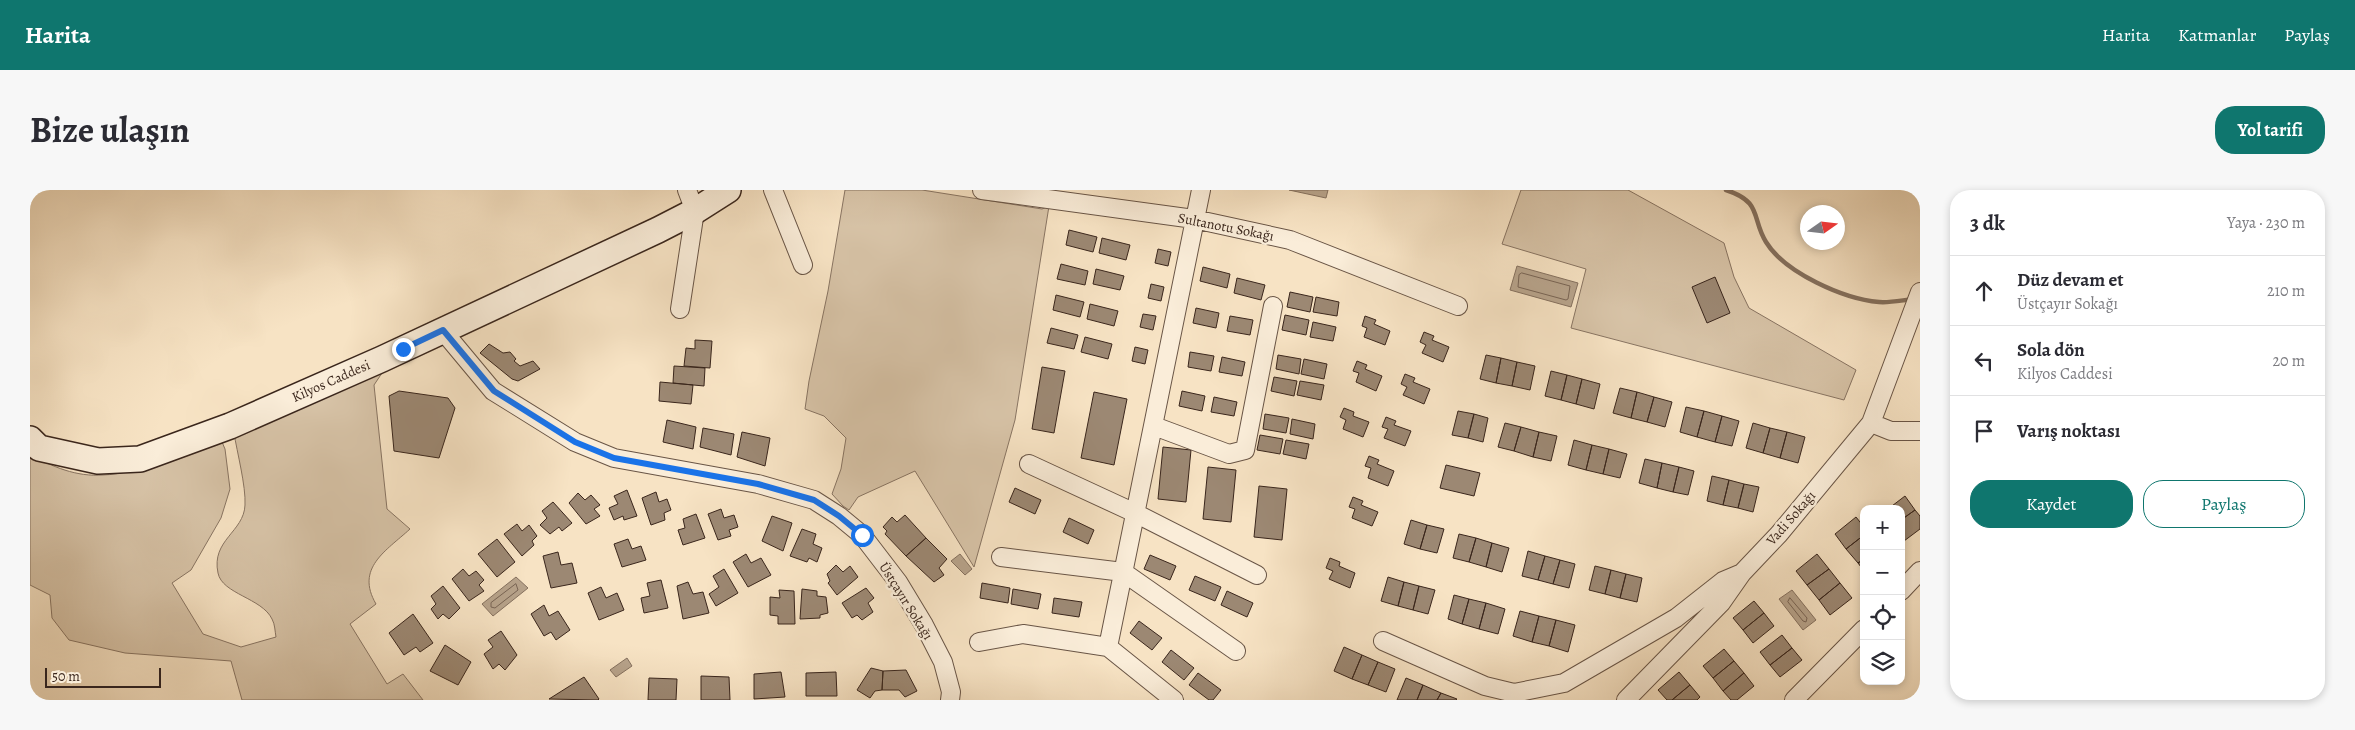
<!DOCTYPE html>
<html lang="tr">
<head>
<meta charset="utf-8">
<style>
  :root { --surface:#fff; --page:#f7f7f7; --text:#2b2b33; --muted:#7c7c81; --line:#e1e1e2; --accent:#0f766e }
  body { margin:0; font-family:Alegreya,serif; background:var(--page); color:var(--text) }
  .controls { position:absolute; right:15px; bottom:15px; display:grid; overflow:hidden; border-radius:10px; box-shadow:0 2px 8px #0003 }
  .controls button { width:45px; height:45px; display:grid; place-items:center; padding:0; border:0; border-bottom:1px solid var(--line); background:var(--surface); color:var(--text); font:25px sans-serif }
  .compass { position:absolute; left:1770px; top:15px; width:45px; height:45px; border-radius:50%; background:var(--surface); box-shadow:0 2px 8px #0003; rotate:76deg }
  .scale { position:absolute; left:15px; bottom:12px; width:116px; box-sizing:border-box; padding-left:5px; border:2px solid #3a261c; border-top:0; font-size:14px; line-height:18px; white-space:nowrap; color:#3a261c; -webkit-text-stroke:4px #faedd9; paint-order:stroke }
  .stop { position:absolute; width:15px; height:15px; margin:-11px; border:4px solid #1a73e8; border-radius:50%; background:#fff }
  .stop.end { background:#1a73e8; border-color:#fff; box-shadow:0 1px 5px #0008 }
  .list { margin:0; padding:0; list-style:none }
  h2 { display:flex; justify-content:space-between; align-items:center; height:65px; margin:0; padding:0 20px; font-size:21px }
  h2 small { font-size:16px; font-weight:400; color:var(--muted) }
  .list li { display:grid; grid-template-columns:32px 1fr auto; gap:15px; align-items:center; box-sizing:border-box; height:70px; padding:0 20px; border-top:1px solid var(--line) }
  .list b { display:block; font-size:19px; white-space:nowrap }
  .list p { margin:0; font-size:16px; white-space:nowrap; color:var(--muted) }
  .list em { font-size:16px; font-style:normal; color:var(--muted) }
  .actions { display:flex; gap:10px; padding:15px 20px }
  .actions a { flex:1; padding:11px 0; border:1px solid var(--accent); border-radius:20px; text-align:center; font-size:18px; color:var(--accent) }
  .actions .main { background:var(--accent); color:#fff }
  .icon { flex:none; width:28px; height:28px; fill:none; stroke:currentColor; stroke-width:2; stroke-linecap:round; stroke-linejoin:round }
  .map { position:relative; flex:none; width:1890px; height:510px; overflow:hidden; border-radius:20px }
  header { display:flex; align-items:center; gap:30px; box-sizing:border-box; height:70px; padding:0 25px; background:var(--accent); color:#fff }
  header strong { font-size:24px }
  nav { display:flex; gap:28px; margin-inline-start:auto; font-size:18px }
  .intro { display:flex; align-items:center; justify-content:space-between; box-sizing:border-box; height:120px; padding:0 30px }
  h1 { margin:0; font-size:35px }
  .button { padding:12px 22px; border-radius:20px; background:var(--accent); color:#fff; font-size:18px; font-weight:700 }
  main { display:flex; gap:30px; padding:0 30px }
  aside { flex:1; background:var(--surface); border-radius:20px; box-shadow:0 2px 8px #0003 }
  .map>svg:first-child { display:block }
</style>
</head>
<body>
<header>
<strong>Harita</strong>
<nav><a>Harita</a><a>Katmanlar</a><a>Paylaş</a></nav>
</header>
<div class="intro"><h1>Bize ulaşın</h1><a class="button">Yol tarifi</a></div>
<main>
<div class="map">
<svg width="1890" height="510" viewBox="0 0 1890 510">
  <rect width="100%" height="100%" fill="#f7e3c4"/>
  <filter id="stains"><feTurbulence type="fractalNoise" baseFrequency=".004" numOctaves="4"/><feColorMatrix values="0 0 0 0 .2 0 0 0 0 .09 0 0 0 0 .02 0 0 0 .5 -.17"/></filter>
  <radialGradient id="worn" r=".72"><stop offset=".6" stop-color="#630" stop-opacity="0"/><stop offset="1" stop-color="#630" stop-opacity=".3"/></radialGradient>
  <path fill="#d7c3a7" stroke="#887462" d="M 815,0 L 892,0 L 1012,19 L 1019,16 L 985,230 L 944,377 L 885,281 L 828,307 L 819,320 L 813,316 L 802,304 L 811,279 L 816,248 L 794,226 L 775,219 L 779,191 L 798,101 Z
    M 1491,0 L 1598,0 L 1694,53 L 1704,87 L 1719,118 L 1826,180 L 1814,210 L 1541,138 L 1556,79 L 1472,54 Z
    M 354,180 L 344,195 L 357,319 L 380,339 C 356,361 325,378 346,414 L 320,434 L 357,494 L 373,484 L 393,510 L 212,510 L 201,471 L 95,463 L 39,450 L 22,428 L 20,405 L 0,395 L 0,264 C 22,277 47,287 73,285 C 107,284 159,262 192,252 L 195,259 L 200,299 L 191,328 L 161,380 L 142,393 L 173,444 L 211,457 L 246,447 C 245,442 245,434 242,429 C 232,408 192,404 188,383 C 181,350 214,342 215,315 C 216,296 207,262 204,243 Z"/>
  <path fill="#b7a38b" stroke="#85715f" d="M 1259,0 L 1298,0 L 1296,8 Z
    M 1487,76 L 1548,93 L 1541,117 L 1480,100 Z
    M 930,364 L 942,379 L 935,385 L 921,371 Z
    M 486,387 L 498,398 L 463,426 L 452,414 Z
    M 1762,400 L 1786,430 L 1773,440 L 1749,409 Z
    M 597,468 L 602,476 L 586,487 L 580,480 Z"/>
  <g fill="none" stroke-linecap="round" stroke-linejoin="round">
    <path stroke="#786454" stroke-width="1" d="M 1492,83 L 1540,96 L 1538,109 L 1536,110 L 1488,97 L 1489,85 Z
      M 486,394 L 488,400 L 465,418 L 461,417 L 461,413 Z
      M 1760,408 L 1777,428 L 1776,432 L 1773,431 L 1758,412 Z"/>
    <path stroke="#85715f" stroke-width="4.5" d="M 1696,0 C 1733,12 1721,28 1736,52 C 1755,83 1814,109 1849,112 C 1860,113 1873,110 1884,109"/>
  </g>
  <path fill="#9c8873" stroke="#3a261c" d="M 1039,40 L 1067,47 L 1063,62 L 1036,55 Z
    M 1072,48 L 1100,55 L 1096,70 L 1069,63 Z
    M 1128,59 L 1141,62 L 1138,76 L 1125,73 Z
    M 1031,74 L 1058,81 L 1055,95 L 1027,89 Z
    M 1173,77 L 1200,84 L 1197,98 L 1170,91 Z
    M 1066,79 L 1094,86 L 1090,100 L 1063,94 Z
    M 1685,87 L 1700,123 L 1677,133 L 1662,97 Z
    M 1207,88 L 1235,95 L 1231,110 L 1204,103 Z
    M 1121,94 L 1134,97 L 1131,111 L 1118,108 Z
    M 1260,102 L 1283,107 L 1280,122 L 1257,117 Z
    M 1026,105 L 1054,112 L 1050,127 L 1023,120 Z
    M 1286,107 L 1309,112 L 1307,126 L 1283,122 Z
    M 1060,114 L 1088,121 L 1084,136 L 1057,129 Z
    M 1166,118 L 1189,123 L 1186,138 L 1163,133 Z
    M 1113,124 L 1126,126 L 1123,140 L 1110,137 Z
    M 1255,125 L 1279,130 L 1276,145 L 1252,140 Z
    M 1200,126 L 1223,130 L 1220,145 L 1197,141 Z
    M 1335,126 L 1346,130 L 1344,134 L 1360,141 L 1355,155 L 1334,147 L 1337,138 L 1332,136 Z
    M 1283,132 L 1306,137 L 1303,151 L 1280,147 Z
    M 1021,138 L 1048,145 L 1044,159 L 1017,153 Z
    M 1394,142 L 1404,146 L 1402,150 L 1419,157 L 1413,172 L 1392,163 L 1396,155 L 1390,152 Z
    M 1055,147 L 1082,154 L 1078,169 L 1051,162 Z
    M 665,150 L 682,151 L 680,178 L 654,176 L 656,158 L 665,159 Z
    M 459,154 L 473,163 L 480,162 L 486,169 L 484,171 L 490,176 L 503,171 L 510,179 L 488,191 L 482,189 L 450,163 Z
    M 1105,157 L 1118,160 L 1115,174 L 1102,171 Z
    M 1160,162 L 1184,166 L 1181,181 L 1158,177 Z
    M 1248,165 L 1271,169 L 1269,184 L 1246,179 Z
    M 1456,165 L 1471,168 L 1466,193 L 1450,189 Z
    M 1192,167 L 1215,172 L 1212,186 L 1189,182 Z
    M 1471,168 L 1487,172 L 1482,196 L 1466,193 Z
    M 1274,169 L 1297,174 L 1294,189 L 1271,184 Z
    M 1327,171 L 1337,175 L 1335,179 L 1352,186 L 1346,201 L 1326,192 L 1329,183 L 1323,181 Z
    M 1487,172 L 1505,176 L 1500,200 L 1482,196 Z
    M 644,176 L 675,178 L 674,196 L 643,193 Z
    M 1012,177 L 1035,181 L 1024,243 L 1002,239 Z
    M 1521,181 L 1537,185 L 1531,210 L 1515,206 Z
    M 1375,184 L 1385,188 L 1383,192 L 1400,199 L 1394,214 L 1373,205 L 1377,197 L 1371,194 Z
    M 1537,185 L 1552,189 L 1546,214 L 1531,210 Z
    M 1244,187 L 1267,191 L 1264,206 L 1241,201 Z
    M 1552,189 L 1570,194 L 1564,219 L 1546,214 Z
    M 1270,191 L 1294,195 L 1291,210 L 1267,205 Z
    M 630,192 L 663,195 L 661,214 L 629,211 Z
    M 1590,198 L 1607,202 L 1601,228 L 1583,223 Z
    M 369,201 L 418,208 L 425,218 L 409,268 L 364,261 L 359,206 Z
    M 1152,201 L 1175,206 L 1172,221 L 1149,216 Z
    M 1064,202 L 1097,209 L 1084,275 L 1051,268 Z
    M 1607,202 L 1624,207 L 1617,232 L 1601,228 Z
    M 1184,207 L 1207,212 L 1204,226 L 1181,222 Z
    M 1624,207 L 1642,212 L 1635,237 L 1617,232 Z
    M 1656,217 L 1674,221 L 1667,247 L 1650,242 Z
    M 1314,218 L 1324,222 L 1323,226 L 1339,232 L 1333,247 L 1313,239 L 1316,230 L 1310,227 Z
    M 1428,221 L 1444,224 L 1438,248 L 1422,245 Z
    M 1674,221 L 1692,226 L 1685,252 L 1667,247 Z
    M 1235,224 L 1259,228 L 1256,243 L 1233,239 Z
    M 1444,224 L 1458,228 L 1453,252 L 1438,248 Z
    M 1692,226 L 1709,231 L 1702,256 L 1685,252 Z
    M 1356,227 L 1366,231 L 1364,235 L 1381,241 L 1375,256 L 1354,248 L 1358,239 L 1352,237 Z
    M 1262,229 L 1285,234 L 1283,249 L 1260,244 Z
    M 637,230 L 666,237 L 663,259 L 633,252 Z
    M 1475,233 L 1491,237 L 1484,261 L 1468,257 Z
    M 1723,233 L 1740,238 L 1733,263 L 1716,258 Z
    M 1491,237 L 1509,242 L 1503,267 L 1484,261 Z
    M 673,238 L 704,244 L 701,265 L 670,257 Z
    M 1740,238 L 1757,242 L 1750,268 L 1733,263 Z
    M 712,242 L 740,248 L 735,276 L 707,267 Z
    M 1509,242 L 1527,246 L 1521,271 L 1503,267 Z
    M 1757,242 L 1775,247 L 1768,273 L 1750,268 Z
    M 1230,245 L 1253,249 L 1250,264 L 1227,260 Z
    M 1256,250 L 1279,254 L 1276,269 L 1253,264 Z
    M 1544,250 L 1562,255 L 1556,280 L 1538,275 Z
    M 1562,255 L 1579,259 L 1573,284 L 1556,280 Z
    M 1133,257 L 1161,260 L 1156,312 L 1128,309 Z
    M 1579,259 L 1597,264 L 1590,288 L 1573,284 Z
    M 1339,266 L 1349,270 L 1347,274 L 1364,281 L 1358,296 L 1338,288 L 1341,278 L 1335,276 Z
    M 1615,269 L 1632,273 L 1627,298 L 1609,293 Z
    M 1632,273 L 1649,277 L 1643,302 L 1627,298 Z
    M 1416,275 L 1450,283 L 1444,306 L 1410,298 Z
    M 1178,277 L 1206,280 L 1201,332 L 1173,329 Z
    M 1649,277 L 1664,281 L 1658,305 L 1643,302 Z
    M 1682,286 L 1699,290 L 1693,315 L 1677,311 Z
    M 1699,290 L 1714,294 L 1708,318 L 1693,315 Z
    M 1714,294 L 1729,297 L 1723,322 L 1708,318 Z
    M 1229,296 L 1257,299 L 1252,350 L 1224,347 Z
    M 985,298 L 1011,310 L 1005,324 L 979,312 Z
    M 597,300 L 607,326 L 594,330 L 593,326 L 584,330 L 579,318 L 588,314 L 584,306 Z
    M 626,302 L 629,312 L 637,309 L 641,320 L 634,323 L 635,330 L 621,335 L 612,308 Z
    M 548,303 L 555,310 L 561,305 L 570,315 L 564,319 L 570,326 L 556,334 L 539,313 Z
    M 1875,306 L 1885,320 L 1871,330 L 1871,319 L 1858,319 Z
    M 1323,307 L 1333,311 L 1331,315 L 1348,322 L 1342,336 L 1322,328 L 1325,319 L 1319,317 Z
    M 523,312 L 542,333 L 532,341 L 529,337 L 520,344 L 510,335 L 517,328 L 512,321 Z
    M 691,319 L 694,328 L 704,325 L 708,337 L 699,340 L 701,346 L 688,350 L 678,324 Z
    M 1885,320 L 1890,326 L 1890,339 L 1874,351 L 1871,347 L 1871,330 Z
    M 666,324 L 675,348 L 653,355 L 648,340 L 655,338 L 653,329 Z
    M 875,325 L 896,348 L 876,366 L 855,344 L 857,341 L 853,337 L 862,327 L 867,332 Z
    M 742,326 L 762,333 L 753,361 L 732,351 Z
    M 1826,327 L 1834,337 L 1834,345 L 1816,359 L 1805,344 Z
    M 1039,328 L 1064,340 L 1058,354 L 1033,342 Z
    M 1381,330 L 1397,335 L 1390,359 L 1374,354 Z
    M 487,334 L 492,341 L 499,335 L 507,346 L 502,351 L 504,355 L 492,366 L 474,344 Z
    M 1397,335 L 1414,339 L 1407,363 L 1390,359 Z
    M 772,339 L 786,344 L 783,354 L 792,358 L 787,372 L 779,368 L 777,372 L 760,366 Z
    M 1429,344 L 1446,348 L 1439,372 L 1423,368 Z
    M 1834,345 L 1834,369 L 1828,373 L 1816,359 Z
    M 896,348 L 917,369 L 909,378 L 914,385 L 904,392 L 876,366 Z
    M 1446,348 L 1462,353 L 1456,377 L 1439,372 Z
    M 467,349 L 485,372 L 467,387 L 448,364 Z
    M 598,349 L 602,359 L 611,356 L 616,370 L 592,377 L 584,354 Z
    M 1462,353 L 1479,358 L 1472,382 L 1456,377 Z
    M 1498,361 L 1515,366 L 1508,390 L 1492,386 Z
    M 528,362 L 531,375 L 542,373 L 547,393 L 521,398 L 513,366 Z
    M 716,364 L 721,373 L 731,368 L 741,385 L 718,397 L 703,372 Z
    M 1787,364 L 1799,379 L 1777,395 L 1766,381 Z
    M 1120,365 L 1146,376 L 1140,390 L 1114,379 Z
    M 1515,366 L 1530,370 L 1523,394 L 1508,390 Z
    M 1300,368 L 1310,372 L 1309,376 L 1325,383 L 1320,398 L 1299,389 L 1303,381 L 1296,378 Z
    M 1834,369 L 1834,381 L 1828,373 Z
    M 1530,370 L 1545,374 L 1539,398 L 1523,394 Z
    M 806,375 L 813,382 L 820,376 L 828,387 L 807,405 L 798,393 L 800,391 L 797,384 Z
    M 1565,376 L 1581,380 L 1575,404 L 1559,400 Z
    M 433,379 L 439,386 L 446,381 L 454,390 L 449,395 L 454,401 L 439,411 L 422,389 Z
    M 694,379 L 708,403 L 686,416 L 679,404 L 689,397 L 683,386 Z
    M 1799,379 L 1810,393 L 1789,410 L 1777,395 Z
    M 1581,380 L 1596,384 L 1590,408 L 1575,404 Z
    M 1596,384 L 1612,388 L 1607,412 L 1590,408 Z
    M 1165,386 L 1191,397 L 1185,411 L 1159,400 Z
    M 1358,387 L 1374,392 L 1368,416 L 1351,411 Z
    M 631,390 L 638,418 L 614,423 L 611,408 L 620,406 L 617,393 Z
    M 658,392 L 663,404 L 673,402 L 679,423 L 653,429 L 647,396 Z
    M 1374,392 L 1389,396 L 1383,420 L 1368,416 Z
    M 952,393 L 980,398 L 978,413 L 950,408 Z
    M 1810,393 L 1822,408 L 1800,425 L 1789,410 Z
    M 413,396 L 430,418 L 419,429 L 413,424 L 408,429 L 401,419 L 406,414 L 401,406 Z
    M 1389,396 L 1405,400 L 1398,424 L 1383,420 Z
    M 571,397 L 576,408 L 587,403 L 594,420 L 569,430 L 558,403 Z
    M 836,398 L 844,408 L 838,413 L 843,422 L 832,430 L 827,425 L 822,428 L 812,413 Z
    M 772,399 L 787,401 L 787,406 L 796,407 L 798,423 L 790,425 L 790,428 L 770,429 Z
    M 983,399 L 1011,404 L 1008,419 L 981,414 Z
    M 749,400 L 764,401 L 765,434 L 748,434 L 748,426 L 740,425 L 740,407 L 750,408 Z
    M 1197,401 L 1223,413 L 1217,427 L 1191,415 Z
    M 1424,405 L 1439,409 L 1432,434 L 1418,429 Z
    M 1024,408 L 1052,412 L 1049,427 L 1022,423 Z
    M 1439,409 L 1456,413 L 1449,439 L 1432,434 Z
    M 1724,411 L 1734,423 L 1713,440 L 1703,428 Z
    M 1456,413 L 1475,419 L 1468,444 L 1449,439 Z
    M 514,415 L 519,426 L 528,421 L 540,440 L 526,450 L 521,442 L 514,446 L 501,424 Z
    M 1490,421 L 1509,426 L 1502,452 L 1483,446 Z
    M 1734,423 L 1744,436 L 1723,453 L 1713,440 Z
    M 383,424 L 403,453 L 390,462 L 386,457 L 374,465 L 359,443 Z
    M 1509,426 L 1526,430 L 1519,456 L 1502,452 Z
    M 1526,430 L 1545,435 L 1538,462 L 1519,456 Z
    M 1109,431 L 1132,448 L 1122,460 L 1100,443 Z
    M 471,441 L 487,465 L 475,480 L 469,474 L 463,479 L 454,464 L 463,457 L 458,450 Z
    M 1752,445 L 1762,458 L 1740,475 L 1730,462 Z
    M 415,455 L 441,472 L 428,495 L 400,481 Z
    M 1314,457 L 1332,465 L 1322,489 L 1304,481 Z
    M 1762,458 L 1772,470 L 1750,487 L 1740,475 Z
    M 1694,459 L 1704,471 L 1683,488 L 1673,476 Z
    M 1141,460 L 1164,478 L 1154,490 L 1132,472 Z
    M 1332,465 L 1348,472 L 1338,495 L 1322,489 Z
    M 1704,471 L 1714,483 L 1693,501 L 1683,488 Z
    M 1348,472 L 1365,479 L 1356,502 L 1338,495 Z
    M 841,478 L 853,481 L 852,500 L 845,501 L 840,508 L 827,500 Z
    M 876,480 L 887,501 L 875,507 L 869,500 L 852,500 L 853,481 Z
    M 751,482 L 755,507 L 724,509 L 724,484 Z
    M 806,482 L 807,506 L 776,506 L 776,483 Z
    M 1649,482 L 1660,495 L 1642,510 L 1637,510 L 1628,500 Z
    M 1168,483 L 1191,500 L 1183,510 L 1179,510 L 1159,495 Z
    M 1714,483 L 1724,496 L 1707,510 L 1701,510 L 1693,501 Z
    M 671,486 L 699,487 L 700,510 L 671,510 Z
    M 554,487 L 569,509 L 568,510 L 519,509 Z
    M 619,488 L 647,489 L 646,510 L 618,510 Z
    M 1376,488 L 1393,495 L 1387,510 L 1367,510 Z
    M 1393,495 L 1411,503 L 1407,510 L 1387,510 Z
    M 1660,495 L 1670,507 L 1667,510 L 1642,510 Z
    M 1411,503 L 1427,509 L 1426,510 L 1407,510 Z"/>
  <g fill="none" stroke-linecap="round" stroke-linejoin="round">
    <g stroke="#695546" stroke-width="20">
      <path id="street" d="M 743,0 L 773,75
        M 952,0 L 1164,29 L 1260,50 L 1428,116
        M 650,119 L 665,21 L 657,0
        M 413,141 L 463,201 L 545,252 L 584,268 L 728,294 L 784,310 L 809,326 L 832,345 L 868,392 L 894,435 L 913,472 L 921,502 L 920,510
        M 1841,233 L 1861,241 L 1890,241
        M 1124,236 L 1199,264 L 1215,260 L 1243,116
        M 999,274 L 1105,323 L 1227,385
        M 971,367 L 1093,382 L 1206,461
        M 1871,401 L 1890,381
        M 1353,451 L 1455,496 L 1484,503 L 1534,493 L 1646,428 L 1693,391 L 1712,383
        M 949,452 L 993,444 L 1078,457 L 1144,510
        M 1078,457 L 1171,0
        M 1596,510 L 1691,413 L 1712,383 L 1749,344 L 1841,233 L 1890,102
        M 1764,510 L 1834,439"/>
    </g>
    <g stroke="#3a261c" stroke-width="28">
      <path id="secondary" d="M 0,249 L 9,258 L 68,271 L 110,269 L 200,236 L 352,169 L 628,40 L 665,21 L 698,0"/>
    </g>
    <use href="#street" stroke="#faedd9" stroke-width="18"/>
    <use href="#secondary" stroke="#faedd9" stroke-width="25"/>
  </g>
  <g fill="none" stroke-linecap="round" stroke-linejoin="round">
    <path stroke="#1a73e8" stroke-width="6" d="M 373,159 L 413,140 L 464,201 L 545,252 L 584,268 L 728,294 L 784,310 L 809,326 L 832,345"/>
  </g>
  <g text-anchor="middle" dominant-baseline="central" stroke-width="5" stroke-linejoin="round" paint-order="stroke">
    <g font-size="14" fill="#3a261c" stroke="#faedd9">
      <text transform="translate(1196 37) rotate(11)">Sultanotu Sokağı</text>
      <text transform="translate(301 191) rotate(-24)">Kilyos Caddesi</text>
      <text transform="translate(1761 328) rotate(-49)">Vadi Sokağı</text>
      <text transform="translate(876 411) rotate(58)">Üstçayır Sokağı</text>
    </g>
  </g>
  <rect width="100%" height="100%" filter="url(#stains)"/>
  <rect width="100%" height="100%" fill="url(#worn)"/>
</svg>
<div class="controls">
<button>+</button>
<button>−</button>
<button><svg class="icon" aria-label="locate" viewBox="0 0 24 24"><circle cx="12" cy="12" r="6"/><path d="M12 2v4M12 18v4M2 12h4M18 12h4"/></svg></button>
<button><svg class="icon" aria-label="layers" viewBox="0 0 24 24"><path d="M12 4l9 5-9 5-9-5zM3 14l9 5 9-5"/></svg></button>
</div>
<svg class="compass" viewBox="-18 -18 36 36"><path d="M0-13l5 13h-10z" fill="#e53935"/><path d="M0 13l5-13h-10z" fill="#7c7c81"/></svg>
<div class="scale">50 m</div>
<div class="stop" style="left:832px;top:345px"></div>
<div class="stop end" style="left:373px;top:159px"></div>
</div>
<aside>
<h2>3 dk<small>Yaya · 230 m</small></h2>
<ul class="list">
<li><svg class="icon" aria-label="ahead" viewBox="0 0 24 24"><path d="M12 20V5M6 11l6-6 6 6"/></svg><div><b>Düz devam et</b><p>Üstçayır Sokağı</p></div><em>210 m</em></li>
<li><svg class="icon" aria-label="left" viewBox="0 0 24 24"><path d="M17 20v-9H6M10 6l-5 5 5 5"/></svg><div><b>Sola dön</b><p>Kilyos Caddesi</p></div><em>20 m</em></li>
<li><svg class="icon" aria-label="arrive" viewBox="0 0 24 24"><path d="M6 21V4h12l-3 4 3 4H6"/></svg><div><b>Varış noktası</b></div></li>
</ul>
<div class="actions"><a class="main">Kaydet</a><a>Paylaş</a></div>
</aside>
</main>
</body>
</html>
